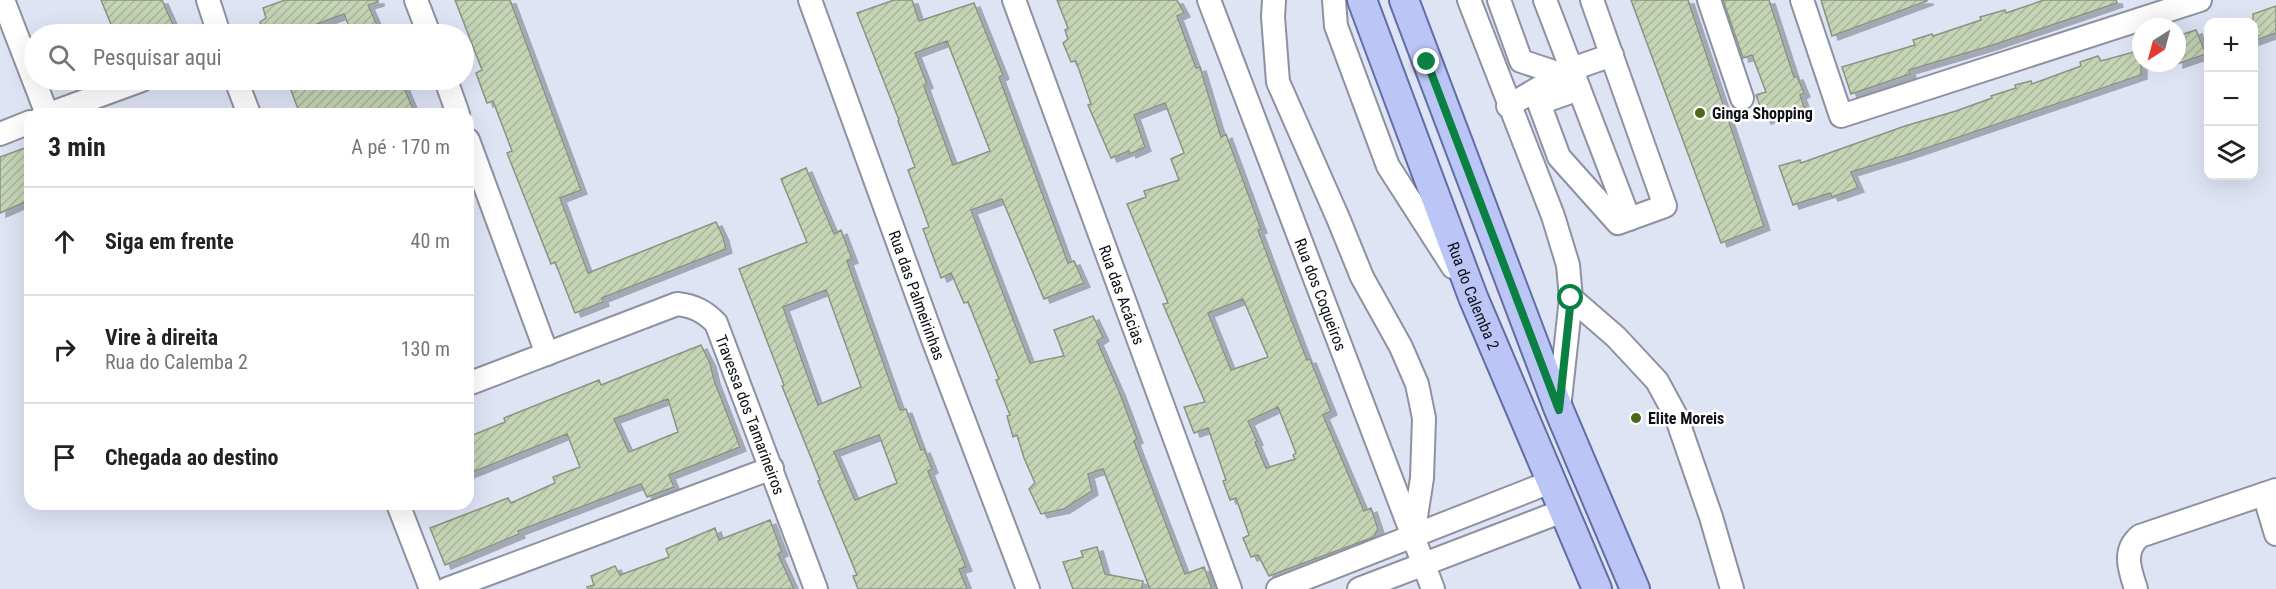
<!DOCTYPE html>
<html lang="pt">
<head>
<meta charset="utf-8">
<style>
  :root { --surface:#fff; --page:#f6f6f6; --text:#222; --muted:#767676; --line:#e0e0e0 }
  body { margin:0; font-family:"Roboto Condensed",sans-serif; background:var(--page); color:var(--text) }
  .controls { position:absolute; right:18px; top:18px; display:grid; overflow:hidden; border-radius:12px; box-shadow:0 6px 24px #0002 }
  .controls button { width:54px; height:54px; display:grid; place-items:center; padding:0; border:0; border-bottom:2px solid var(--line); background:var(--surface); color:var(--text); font:30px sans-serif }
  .compass { position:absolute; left:2132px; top:18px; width:54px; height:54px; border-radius:50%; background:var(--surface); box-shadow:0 6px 24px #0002; rotate:216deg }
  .stop { position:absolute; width:18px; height:18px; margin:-14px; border:4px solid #0b8043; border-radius:50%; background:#fff }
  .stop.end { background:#0b8043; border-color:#fff; box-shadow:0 2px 6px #0008 }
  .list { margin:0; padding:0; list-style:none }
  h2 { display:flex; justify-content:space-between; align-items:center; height:78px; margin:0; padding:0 24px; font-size:26px }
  h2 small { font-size:20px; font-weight:400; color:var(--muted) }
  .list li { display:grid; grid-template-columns:39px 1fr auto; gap:18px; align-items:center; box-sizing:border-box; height:108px; padding:0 24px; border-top:2px solid var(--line) }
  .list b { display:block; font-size:22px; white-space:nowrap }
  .list p { margin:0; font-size:20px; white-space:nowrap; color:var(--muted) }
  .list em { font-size:20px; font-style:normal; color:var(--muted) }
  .icon { flex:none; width:33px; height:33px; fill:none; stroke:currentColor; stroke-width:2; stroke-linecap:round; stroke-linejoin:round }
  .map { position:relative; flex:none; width:2276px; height:589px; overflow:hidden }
  .search { position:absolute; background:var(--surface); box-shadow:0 6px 24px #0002; left:24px; top:24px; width:450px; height:66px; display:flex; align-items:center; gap:15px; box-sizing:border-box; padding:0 21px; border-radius:33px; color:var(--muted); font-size:22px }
  .panel { position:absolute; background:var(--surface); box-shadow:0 6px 24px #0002; left:24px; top:108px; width:450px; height:402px; border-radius:18px }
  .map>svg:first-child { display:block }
</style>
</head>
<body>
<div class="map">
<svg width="2276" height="589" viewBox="0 0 2276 589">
  <defs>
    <pattern id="building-hatch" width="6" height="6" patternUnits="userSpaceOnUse" patternTransform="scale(1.5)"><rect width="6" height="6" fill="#c5d4b5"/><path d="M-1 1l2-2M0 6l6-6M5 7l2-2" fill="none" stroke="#a8b59b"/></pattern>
    <filter id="shadow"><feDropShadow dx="6" dy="4" stdDeviation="0" flood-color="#0004"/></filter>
  </defs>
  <rect width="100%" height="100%" fill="#dfe4f5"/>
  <path fill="url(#building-hatch)" stroke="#8b9383" stroke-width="1.5" fill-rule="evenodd" filter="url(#shadow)" d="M 101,0 L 162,0 L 177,34 L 115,34 Z
    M 285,0 L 378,0 L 378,2 L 368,5 L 381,34 L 352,34 L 344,14 L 301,30 L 302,34 L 265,34 L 260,22 L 266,18 L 263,8 Z
    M 455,0 L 510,0 L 581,190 L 560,198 L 588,273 L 716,222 L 723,237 L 726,249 L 602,298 L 603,302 L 575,313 L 555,262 L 551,264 L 507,153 L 512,151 L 493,101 L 487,103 L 476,73 L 482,70 Z
    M 894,0 L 912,0 L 919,21 L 974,3 L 1003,75 L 999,77 L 1068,263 L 1074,261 L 1084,283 L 1044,299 L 1002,199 L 971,210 L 1030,363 L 1064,356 L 1054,330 L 1093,316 L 1103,337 L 1097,341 L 1119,391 L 1137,439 L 1134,441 L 1185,574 L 1204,567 L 1212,589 L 1150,589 L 1103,469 L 1088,474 L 1092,491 L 1064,509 L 1041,514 L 1029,489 L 1035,483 L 1024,458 L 1017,435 L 1013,437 L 1007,416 L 1010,415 L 996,380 L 999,379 L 968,302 L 964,303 L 951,273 L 941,278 L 923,229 L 929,227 L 908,170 L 915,167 L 898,121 L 899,120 L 857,13 ZM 947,41 L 990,151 L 953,165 L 924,86 L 927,84 L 915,53 Z
    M 1057,0 L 1177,0 L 1184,13 L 1177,16 L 1196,68 L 1200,67 L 1221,137 L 1226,134 L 1261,229 L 1258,230 L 1290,316 L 1307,360 L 1310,359 L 1331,411 L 1323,415 L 1364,511 L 1371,508 L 1378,529 L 1374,537 L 1269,576 L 1258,555 L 1251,557 L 1243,538 L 1249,535 L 1236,498 L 1230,500 L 1223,481 L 1226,480 L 1208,428 L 1194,433 L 1184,407 L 1205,402 L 1163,304 L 1168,303 L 1127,204 L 1146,197 L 1144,191 L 1179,180 L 1171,159 L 1184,153 L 1165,103 L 1134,115 L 1145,147 L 1130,154 L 1129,151 L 1111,158 L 1088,105 L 1091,104 L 1076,61 L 1071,62 L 1063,43 L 1068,39 L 1065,30 L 1068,28 ZM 1243,299 L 1268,357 L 1231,370 L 1208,313 ZM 1278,407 L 1296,453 L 1293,455 L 1295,459 L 1266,468 L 1255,442 L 1257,441 L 1248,421 Z
    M 1631,0 L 1688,0 L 1764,226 L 1721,243 Z
    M 1723,0 L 1769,0 L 1794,77 L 1797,76 L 1804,93 L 1800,95 L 1805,109 L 1783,118 L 1782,114 L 1765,120 L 1756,95 L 1766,92 L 1752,55 L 1743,58 Z
    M 1821,0 L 1927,0 L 1927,1 L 1832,36 Z
    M 2044,0 L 2116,0 L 2117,3 L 1990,46 L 1909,70 L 1910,74 L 1851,94 L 1842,67 L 1915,45 L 1913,40 L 1932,34 L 1933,36 L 1981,20 L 1980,17 L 2005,10 L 2006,13 Z
    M 2276,6 L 2276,33 L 2253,41 L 2253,14 Z
    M 2196,30 L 2206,54 L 2177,64 L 2177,36 Z
    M 2141,50 L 2141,75 L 1909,154 L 1851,172 L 1858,188 L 1832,197 L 1830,193 L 1793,205 L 1779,166 L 1800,160 L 1801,163 L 1905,126 L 1956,111 L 1992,98 L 1991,96 L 2016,88 L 2015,85 L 2031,81 L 2032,84 L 2081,66 L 2080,62 L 2098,56 L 2101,61 Z
    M 287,80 L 401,80 L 415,114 L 300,114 Z
    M 30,146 L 30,200 L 0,213 L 0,157 Z
    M 806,168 L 834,234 L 841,230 L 852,259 L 847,261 L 900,410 L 906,409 L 921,450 L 924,449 L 932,469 L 928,471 L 966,567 L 959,569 L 967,589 L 858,589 L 853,576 L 857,575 L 818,481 L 820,480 L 782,386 L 784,385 L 739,269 L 807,242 L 781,179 ZM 826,290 L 861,387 L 818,405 L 783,307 ZM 879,435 L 897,483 L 855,500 L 834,452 Z
    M 701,345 L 710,363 L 714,380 L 740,447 L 669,475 L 674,487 L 647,497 L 641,484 L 518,531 L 519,534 L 445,565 L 430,528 L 508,498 L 511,503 L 555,483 L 553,477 L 580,467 L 567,434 L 468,474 L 468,437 L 505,422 L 504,418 L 599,380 L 601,385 ZM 668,399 L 678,432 L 629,452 L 614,419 Z
    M 770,520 L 782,552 L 778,554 L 794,589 L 588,589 L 587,587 L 594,585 L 591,576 L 615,566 L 620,575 L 669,557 L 666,549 L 715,528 L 719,540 Z
    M 1097,547 L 1105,574 L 1143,581 L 1142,589 L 1073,589 L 1063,562 L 1083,557 L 1081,551 Z"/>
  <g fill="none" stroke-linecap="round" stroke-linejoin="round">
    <g stroke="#8d91a1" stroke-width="26">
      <g id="minor">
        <path d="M 3,0 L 47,114"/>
        <path d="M 208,0 L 219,34"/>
        <path d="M 416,0 L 429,34"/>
        <path id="s1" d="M 810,0 L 934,342 L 1028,589"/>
        <path id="s2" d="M 1014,0 L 1230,589"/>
        <path id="s3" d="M 1209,0 L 1433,589"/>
        <path d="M 1274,0 L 1273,17 L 1278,82 L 1338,218 L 1362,277 L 1401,347 L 1417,384 L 1424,418 L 1422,478 L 1413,536"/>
        <path d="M 1334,0 L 1336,26 L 1388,166 L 1453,267"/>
        <path d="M 1469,0 L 1553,216 L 1568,265 L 1571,298 L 1559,409"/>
        <path d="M 1499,0 L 1521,61 L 1551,71"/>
        <path d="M 1545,0 L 1629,219"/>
        <path d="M 1709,0 L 1742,98"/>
        <path d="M 1802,0 L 1841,116 L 2200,0"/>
        <path d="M 236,80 L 249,114"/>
        <path d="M 446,80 L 458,114"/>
        <path d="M 1579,89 L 1539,103 L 1559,157 L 1618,223 L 1665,206 L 1592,0"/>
        <path d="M 1508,106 L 1572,69 L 1612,55"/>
        <path d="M 49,114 L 142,80"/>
        <path d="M 0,134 L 30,122"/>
        <path d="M 468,140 L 547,354"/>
        <path d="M 1571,298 L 1616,337 L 1657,381 L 1676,416 L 1711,517 L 1732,589"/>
        <path id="s4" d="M 468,384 L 677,304 C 694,306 704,311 716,323 L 816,589"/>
        <path d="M 2264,494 L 2276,534"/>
        <path d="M 398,504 L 431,589"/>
        <path d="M 447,589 L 772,468"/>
        <path d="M 1278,589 L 1553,481"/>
        <path d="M 1359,589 L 1565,510"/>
        <path d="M 2136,589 C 2130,570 2122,551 2140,536 L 2276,490"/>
      </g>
    </g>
    <g stroke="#626da4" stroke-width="32">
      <g id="major">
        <path id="s5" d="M 1362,0 L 1473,297 L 1597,589"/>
        <path d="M 1404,0 L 1559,410 L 1635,589"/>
      </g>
    </g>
    <use href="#minor" stroke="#fff" stroke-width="22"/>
    <use href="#major" stroke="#bbc5f6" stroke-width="28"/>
  </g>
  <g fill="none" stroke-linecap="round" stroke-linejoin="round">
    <path stroke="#0b8043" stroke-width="8" d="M 1427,62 L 1559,410 L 1571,298"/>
  </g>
  <g fill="#4b681b" stroke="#fff" stroke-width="2">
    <circle cx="1700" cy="113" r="6"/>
    <circle cx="1636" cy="418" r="6"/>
  </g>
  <g text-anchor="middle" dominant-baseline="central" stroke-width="5" stroke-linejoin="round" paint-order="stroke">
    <g font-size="16" font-weight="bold" fill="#0f1116" stroke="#fff" text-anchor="start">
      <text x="1712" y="113">Ginga Shopping</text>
      <text x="1648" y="418">Elite Moreis</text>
    </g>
    <g font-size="16" fill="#0f1116" stroke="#fff">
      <text stroke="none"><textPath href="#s2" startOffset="314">Rua das Acácias</textPath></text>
      <text stroke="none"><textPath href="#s3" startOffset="315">Rua dos Coqueiros</textPath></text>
      <text stroke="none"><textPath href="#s1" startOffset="314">Rua das Palmeirinhas</textPath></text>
      <text stroke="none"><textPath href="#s5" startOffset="316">Rua do Calemba 2</textPath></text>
      <text stroke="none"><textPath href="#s4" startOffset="366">Travessa dos Tamarineiros</textPath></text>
    </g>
  </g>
</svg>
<div class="controls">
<button>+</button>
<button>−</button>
<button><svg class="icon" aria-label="layers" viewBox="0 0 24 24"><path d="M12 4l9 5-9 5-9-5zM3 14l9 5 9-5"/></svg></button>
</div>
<svg class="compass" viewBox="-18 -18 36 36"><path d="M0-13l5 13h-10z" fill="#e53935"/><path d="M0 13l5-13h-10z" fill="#767676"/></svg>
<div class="stop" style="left:1571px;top:298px"></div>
<div class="stop end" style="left:1427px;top:62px"></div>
<div class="search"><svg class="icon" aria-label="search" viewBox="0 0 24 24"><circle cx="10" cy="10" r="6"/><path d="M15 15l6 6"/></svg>Pesquisar aqui</div>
<section class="panel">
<h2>3 min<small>A pé · 170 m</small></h2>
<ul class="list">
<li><svg class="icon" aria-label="ahead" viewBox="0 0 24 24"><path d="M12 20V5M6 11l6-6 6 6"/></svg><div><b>Siga em frente</b></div><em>40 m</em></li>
<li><svg class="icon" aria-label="right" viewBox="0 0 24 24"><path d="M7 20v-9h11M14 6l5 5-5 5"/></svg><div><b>Vire à direita</b><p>Rua do Calemba 2</p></div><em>130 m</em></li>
<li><svg class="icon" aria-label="arrive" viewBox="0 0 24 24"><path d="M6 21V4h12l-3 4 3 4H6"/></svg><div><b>Chegada ao destino</b></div></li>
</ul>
</section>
</div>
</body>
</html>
